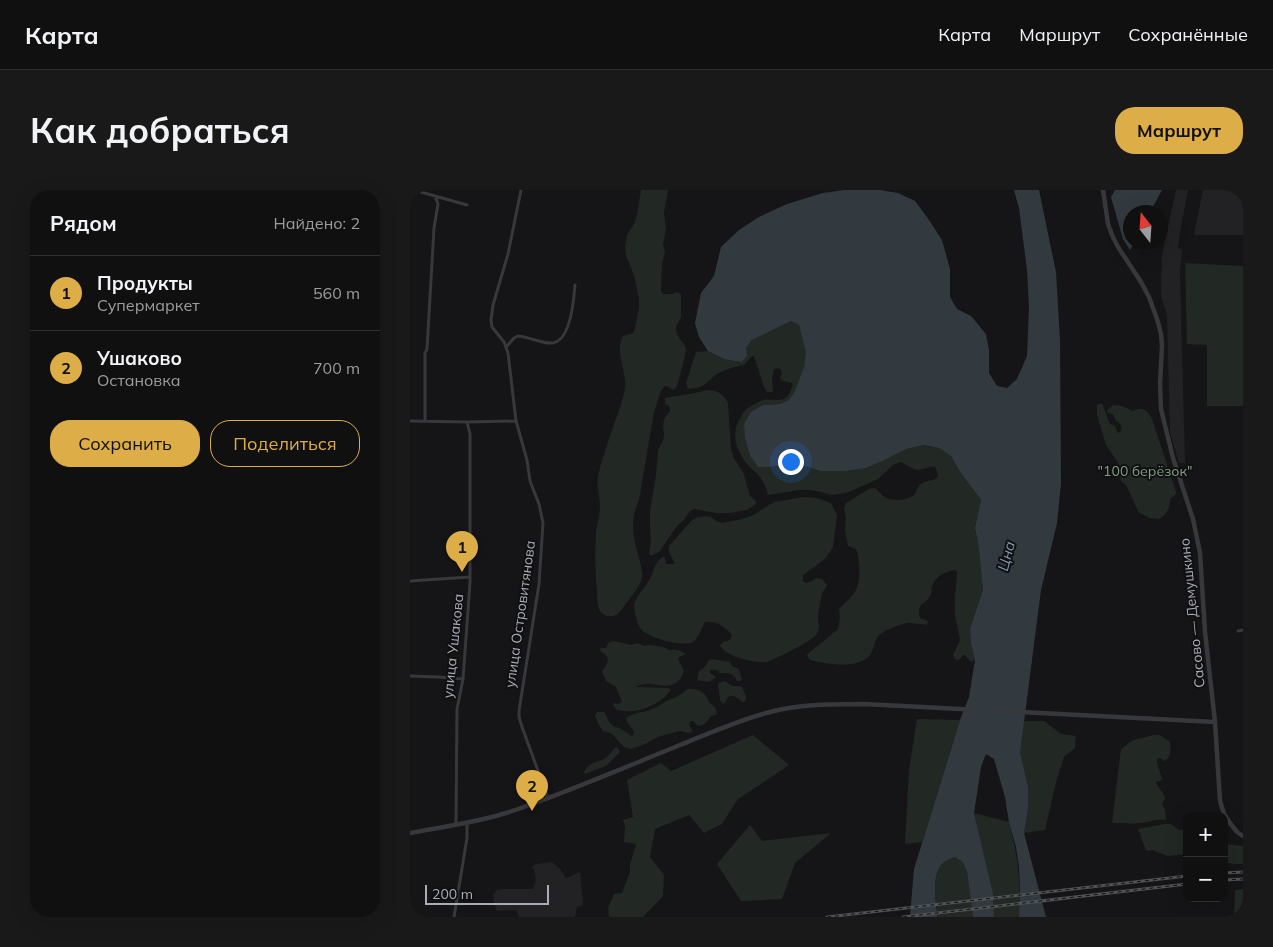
<!DOCTYPE html>
<html lang="ru">
<head>
<meta charset="utf-8">
<style>
  :root { --surface:#101011; --page:#19191a; --text:#f1f3f6; --muted:#9c9d9f; --line:#303031; --accent:#ddad47 }
  body { margin:0; font-family:Mulish,sans-serif; background:var(--page); color:var(--text) }
  .controls { position:absolute; right:15px; bottom:15px; display:grid; overflow:hidden; border-radius:10px; box-shadow:0 5px 20px #0002 }
  .controls button { width:45px; height:45px; display:grid; place-items:center; padding:0; border:0; border-bottom:1px solid var(--line); background:var(--surface); color:var(--text); font:25px sans-serif }
  .compass { position:absolute; left:713px; top:15px; width:45px; height:45px; border-radius:50%; background:var(--surface); box-shadow:0 5px 20px #0002; rotate:343deg }
  .scale { position:absolute; left:15px; bottom:12px; width:124px; box-sizing:border-box; padding-left:5px; border:2px solid #a9adb6; border-top:0; font-size:14px; line-height:18px; white-space:nowrap; color:#a9adb6; -webkit-text-stroke:4px #101012; paint-order:stroke }
  .you { position:absolute; left:380px; top:271px; width:18px; height:18px; margin:-12px; border:4px solid #fff; border-radius:50%; background:#1a73e8; box-shadow:0 0 0 8px #1a73e833 }
  .badge { display:grid; place-items:center; width:32px; height:32px; border-radius:50%; background:var(--accent); color:#111; font-size:16px; font-weight:700 }
  .pin { position:absolute; translate:-50% -41px; filter:drop-shadow(0 1px 2px #0008) }
  .pin::after { content:''; position:absolute; top:26px; width:18px; height:15px; background:inherit; clip-path:polygon(0 0,100% 0,50% 100%) }
  .list { margin:0; padding:0; list-style:none }
  h2 { display:flex; justify-content:space-between; align-items:center; height:65px; margin:0; padding:0 20px; font-size:21px }
  h2 small { font-size:16px; font-weight:400; color:var(--muted) }
  .list li { display:grid; grid-template-columns:32px 1fr auto; gap:15px; align-items:center; box-sizing:border-box; height:75px; padding:0 20px; border-top:1px solid var(--line) }
  .list b { display:block; font-size:19px; white-space:nowrap }
  .list p { margin:0; font-size:16px; white-space:nowrap; color:var(--muted) }
  .list em { font-size:16px; font-style:normal; color:var(--muted) }
  .actions { display:flex; gap:10px; padding:15px 20px }
  .actions a { flex:1; padding:11px 0; border:1px solid var(--accent); border-radius:20px; text-align:center; font-size:18px; color:var(--accent) }
  .actions .main { background:var(--accent); color:#111 }
  .map { position:relative; flex:none; width:833px; height:727px; overflow:hidden; border-radius:20px }
  header { display:flex; align-items:center; gap:30px; box-sizing:border-box; height:70px; padding:0 25px; background:var(--surface); border-bottom:1px solid var(--line) }
  header strong { font-size:24px }
  nav { display:flex; gap:28px; margin-inline-start:auto; font-size:18px }
  .intro { display:flex; align-items:center; justify-content:space-between; box-sizing:border-box; height:120px; padding:0 30px }
  h1 { margin:0; font-size:35px }
  .button { padding:12px 22px; border-radius:20px; background:var(--accent); color:#111; font-size:18px; font-weight:700 }
  main { display:flex; gap:30px; padding:0 30px }
  aside { flex:1; background:var(--surface); border-radius:20px; box-shadow:0 5px 20px #0002 }
  .map>svg:first-child { display:block }
</style>
</head>
<body>
<header>
<strong>Карта</strong>
<nav><a>Карта</a><a>Маршрут</a><a>Сохранённые</a></nav>
</header>
<div class="intro"><h1>Как добраться</h1><a class="button">Маршрут</a></div>
<main>
<aside>
<h2>Рядом<small>Найдено: 2</small></h2>
<ul class="list">
<li><span class="badge">1</span><div><b>Продукты</b><p>Супермаркет</p></div><em>560 m</em></li>
<li><span class="badge">2</span><div><b>Ушаково</b><p>Остановка</p></div><em>700 m</em></li>
</ul>
<div class="actions"><a class="main">Сохранить</a><a>Поделиться</a></div>
</aside>
<div class="map">
<svg width="833" height="727" viewBox="0 0 833 727">
  <rect width="100%" height="100%" fill="#151517"/>
  <path fill="#222224" d="M 766,0 L 778,0 L 770,42 L 768,58 L 772,59 L 770,83 L 775,273 L 769,273 L 760,243 L 757,125 L 751,106 L 752,65 Z
    M 793,0 L 833,0 L 833,45 L 784,45 Z
    M 142,672 L 150,679 L 156,688 L 170,682 L 173,713 L 172,716 L 167,717 L 165,727 L 109,727 L 106,720 L 87,721 L 84,714 L 83,705 L 87,700 L 91,699 L 123,699 L 126,691 L 124,679 L 121,677 L 126,674 Z"/>
  <path fill="#222823" d="M 231,0 L 258,0 L 254,23 L 256,39 L 253,54 L 255,62 L 252,74 L 251,96 L 251,101 L 253,104 L 262,104 L 268,102 L 271,104 C 271,105 271,126 271,127 C 270,131 266,134 266,138 C 265,147 274,151 276,159 C 276,163 268,195 266,198 C 265,199 264,199 263,200 L 257,196 L 255,196 L 251,201 L 244,222 L 229,310 C 221,325 222,345 227,360 C 229,369 233,379 232,388 C 231,396 214,416 208,424 C 200,428 193,427 189,419 C 187,413 187,406 187,400 C 185,381 185,361 186,343 C 187,334 190,325 190,316 C 190,306 186,296 188,286 C 191,273 195,261 199,249 C 204,232 212,216 215,198 C 217,180 204,162 213,146 L 221,144 L 224,142 L 229,118 L 229,109 L 224,85 L 216,66 L 215,57 L 217,45 L 224,34 L 227,25 Z
    M 775,73 L 833,76 L 833,216 L 797,216 L 797,155 L 777,154 Z
    M 381,131 L 389,135 C 391,143 396,153 396,162 C 397,172 387,203 380,210 C 373,216 361,214 353,215 L 361,277 L 378,273 L 392,275 L 410,281 L 436,281 L 456,278 L 475,270 L 496,259 L 513,255 L 529,258 L 541,266 L 550,282 L 571,310 L 565,338 L 568,352 L 573,400 L 560,439 L 561,454 L 565,470 L 561,472 L 555,465 L 553,465 L 550,469 L 547,470 L 544,468 L 543,465 L 548,455 L 550,449 L 545,426 L 545,406 L 547,382 L 545,380 C 536,381 526,386 522,396 C 521,398 522,401 521,404 C 516,416 506,411 510,428 L 518,431 L 517,435 C 511,434 504,433 498,433 C 490,434 471,441 467,448 C 463,455 464,463 457,468 C 442,479 417,474 400,470 L 397,465 L 400,462 L 409,455 L 428,439 L 430,428 L 429,419 C 434,414 443,406 446,400 C 451,391 450,368 446,359 L 438,356 L 435,341 L 436,327 L 434,319 L 436,313 L 459,299 L 465,298 C 468,300 470,303 473,306 C 480,312 497,311 504,305 C 507,302 506,298 510,295 C 514,290 522,292 528,287 L 527,281 L 525,277 C 519,276 514,280 508,280 C 502,279 496,275 491,272 L 483,275 L 468,289 L 439,302 L 429,304 L 421,305 L 412,302 L 400,300 L 388,300 L 358,305 C 356,298 354,292 350,287 C 346,282 340,278 336,273 C 322,253 321,239 336,219 C 342,217 347,211 354,210 C 366,208 375,215 381,200 C 383,194 383,199 382,193 L 372,191 L 370,187 L 372,184 L 371,180 L 368,178 L 364,179 L 362,189 L 363,202 L 357,202 L 354,197 L 344,166 L 342,166 L 334,175 L 321,178 L 313,181 L 307,184 L 294,195 L 287,198 L 278,199 L 276,193 L 286,162 L 298,161 L 314,169 L 336,158 L 342,150 Z
    M 297,200 C 308,201 313,203 318,213 L 321,259 L 323,267 L 333,282 L 340,306 L 346,311 L 346,314 L 337,320 L 321,323 L 306,323 L 284,319 L 279,322 L 274,330 L 267,336 L 249,362 L 241,366 L 239,364 L 241,351 L 240,338 L 240,321 L 246,285 L 248,260 L 253,251 L 254,244 L 253,237 L 254,229 L 260,221 L 259,216 L 255,214 L 255,208 L 285,203 Z
    M 692,213 L 700,234 L 705,236 L 708,243 L 711,241 C 712,237 710,232 706,231 L 703,224 L 698,223 L 697,220 L 703,215 C 710,215 717,218 723,221 C 734,216 737,220 742,229 L 766,302 L 766,304 L 760,309 C 760,318 757,325 749,329 L 740,328 L 728,322 L 727,319 L 716,295 L 711,291 L 710,287 L 711,281 L 709,274 L 696,255 L 687,225 L 687,215 Z
    M 393,307 L 407,308 L 421,313 L 427,325 L 423,357 L 415,369 L 393,385 L 393,391 L 396,393 L 402,391 L 406,388 L 412,389 L 417,395 C 416,399 413,400 412,404 C 411,406 408,424 408,427 C 408,433 411,439 406,445 C 402,451 364,470 356,472 C 343,473 317,467 310,456 L 313,452 L 320,450 L 322,445 C 316,437 305,430 295,432 C 291,438 289,448 283,452 C 273,458 235,447 230,438 C 227,432 224,421 224,415 C 225,408 236,396 240,389 C 244,381 244,372 253,367 L 255,368 L 256,374 L 265,374 L 259,362 L 259,356 L 282,330 L 288,327 L 296,326 L 301,327 L 306,331 L 312,333 L 332,329 L 343,325 L 364,312 Z
    M 204,451 L 221,455 L 228,453 L 234,456 L 239,455 L 248,456 L 256,458 L 259,460 C 266,459 270,460 276,464 L 269,467 L 268,469 L 274,481 C 268,498 257,497 242,494 C 237,493 230,495 226,496 L 228,497 L 257,498 L 261,499 C 255,511 237,519 224,521 C 219,522 213,521 207,520 L 203,515 L 204,513 L 208,514 L 212,512 L 206,497 L 196,491 L 192,481 C 196,476 201,470 195,464 C 194,463 191,462 190,460 L 191,458 L 196,458 L 199,452 Z
    M 303,469 L 320,472 L 322,476 L 329,479 L 332,490 L 330,491 L 327,491 C 324,482 318,483 310,483 L 307,480 L 300,480 L 300,483 L 306,487 L 299,492 L 287,490 L 289,481 L 294,478 L 299,470 Z
    M 315,491 L 322,496 L 328,496 L 332,497 L 336,506 L 336,510 L 334,512 L 332,512 C 328,508 324,504 318,507 L 315,513 L 313,514 L 310,510 L 308,494 L 309,493 Z
    M 277,499 C 286,498 296,501 299,512 C 303,515 307,518 307,524 C 305,525 300,526 299,529 C 295,533 295,535 288,536 L 283,531 L 281,531 L 279,535 L 282,540 L 282,542 L 280,543 L 270,541 L 265,542 L 248,547 L 233,555 L 221,559 L 214,557 L 201,543 L 193,541 L 189,535 L 185,526 L 187,522 L 194,522 C 197,526 197,529 200,533 C 203,537 207,537 211,539 C 215,541 218,544 222,546 L 224,544 C 224,538 217,535 216,528 C 223,522 234,523 242,519 C 247,518 251,514 256,511 C 264,508 270,506 277,499 Z
    M 507,529 L 550,530 L 512,652 L 495,654 L 499,580 Z
    M 614,531 L 634,531 L 651,544 L 666,546 L 665,558 L 654,567 L 646,592 L 635,640 L 614,643 L 618,619 L 610,563 Z
    M 343,545 L 379,575 L 328,609 L 312,634 L 294,643 L 279,625 L 245,639 L 240,667 L 254,685 L 253,706 L 233,727 L 199,727 L 198,718 L 204,704 L 212,703 L 220,682 L 220,675 L 226,654 L 214,652 L 215,637 L 213,630 L 223,627 L 217,590 L 251,573 L 261,581 Z
    M 744,545 L 750,545 L 760,552 C 761,559 761,567 755,571 L 750,568 L 747,569 C 747,578 751,582 752,590 L 746,592 C 748,599 754,601 755,609 L 752,613 L 755,620 L 756,630 C 748,628 740,632 731,633 C 722,634 712,633 702,633 L 711,559 L 723,550 Z
    M 206,557 L 208,558 L 210,562 L 196,576 L 175,584 L 174,582 C 179,572 185,573 194,569 C 199,566 202,560 206,557 Z
    M 564,623 L 599,632 C 608,667 611,691 609,727 L 584,727 L 583,703 Z
    M 755,634 L 761,634 L 769,640 L 777,639 L 777,664 L 757,666 L 743,660 L 738,661 L 736,660 L 728,639 Z
    M 340,635 L 352,651 L 421,643 L 385,673 L 372,709 L 331,711 L 307,674 Z
    M 814,654 L 833,656 L 833,674 L 823,674 L 814,672 Z
    M 545,667 L 553,671 L 557,682 L 563,727 L 527,727 C 526,712 522,692 529,678 C 532,672 539,669 545,667 Z
    M 833,699 L 833,727 L 824,727 L 825,700 Z"/>
  <path fill="#323a40" d="M 434,0 L 469,0 L 488,3 L 505,11 L 517,27 L 532,50 L 540,79 L 540,107 L 547,119 L 561,126 L 576,144 L 579,160 L 579,183 L 587,196 L 597,198 L 607,189 L 617,166 L 619,117 L 617,80 L 609,18 L 604,0 L 629,0 L 646,82 L 650,150 L 651,293 L 647,333 L 631,400 L 610,563 L 618,597 L 618,619 L 614,643 L 636,727 L 609,727 L 610,699 L 609,677 L 606,657 L 599,632 L 595,607 L 584,569 L 576,564 L 571,577 L 564,623 L 583,703 L 584,727 L 563,727 L 557,682 L 553,672 L 545,667 C 539,669 532,672 529,678 C 522,692 526,712 527,727 L 500,727 L 504,679 L 550,530 L 559,507 L 565,470 L 561,454 L 560,439 L 573,400 L 568,352 L 565,338 L 571,310 L 550,282 L 541,266 L 529,258 L 514,255 L 496,259 L 475,270 L 456,278 L 436,281 L 410,281 L 392,275 L 378,273 L 361,277 L 348,277 L 340,265 L 335,248 L 334,234 L 341,222 L 353,215 L 370,214 L 379,210 L 385,201 L 394,177 L 396,162 L 389,135 L 381,131 L 342,150 L 336,158 L 337,166 L 332,172 L 314,169 L 298,161 L 289,147 L 285,133 L 291,103 L 304,86 L 311,57 L 329,40 L 349,27 L 377,14 L 413,3 Z
    M 705,0 L 752,0 L 740,22 L 720,22 L 720,52 L 724,53 L 720,60 L 713,49 L 701,7 Z"/>
  <g fill="none" stroke-linecap="round" stroke-linejoin="round">
    <path stroke="#37383c" stroke-width="3" d="M 4,0 L 57,15
      M 111,0 L 98,64 L 83,115 L 81,130 L 82,137 L 94,152 L 98,163 L 106,231 L 117,270 L 120,291 L 129,314 L 133,333 L 129,394 L 109,521 L 109,527 L 112,537 L 138,608
      M 97,156 L 104,148 L 108,146 C 120,147 131,154 143,153 C 161,150 164,109 165,95
      M 0,231 L 57,232 L 60,244 L 60,393 L 53,489 L 47,519 L 46,634
      M 15,231 L 15,163 L 17,159 L 24,38 L 28,14 L 25,6
      M 57,232 L 106,231
      M 0,391 L 60,387
      M 828,441 L 833,440
      M 0,486 L 29,487 L 53,489
      M 44,727 L 57,648 L 57,633"/>
    <path stroke="#37383c" stroke-width="4.5" d="M 693,0 L 698,34 L 702,45 L 708,57 L 731,92 L 739,107 L 748,132 L 751,144 L 752,156 L 750,194 L 751,219 L 763,268 L 783,329 L 790,363 L 795,442 L 805,532 L 810,611 L 814,624 L 820,633 L 827,642 L 833,646
      M 0,643 C 37,636 76,631 111,618 C 165,599 218,576 270,555 C 300,543 329,530 360,522 C 391,514 422,514 454,514 L 805,532"/>
    <g stroke="#505256" stroke-width="3">
      <path id="rail" d="M 814,683 L 833,682
        M 814,690 L 833,689
        M 417,727 L 777,686
        M 493,727 L 777,694"/>
    </g>
    <use href="#rail" stroke="#101012" stroke-width="1" stroke-dasharray="4" stroke-linecap="butt"/>
  </g>
  <g text-anchor="middle" dominant-baseline="central" stroke-width="4" stroke-linejoin="round" paint-order="stroke">
    <g font-size="14" fill="#829e84" stroke="#101012">
      <text x="735" y="281">"100 берёзок"</text>
    </g>
    <g font-size="14" fill="#a9adb6" stroke="#101012">
      <text transform="translate(782 423) rotate(-96)">Сасово — Демушкино</text>
      <text transform="translate(110 424) rotate(-82)">улица Островитянова</text>
      <text transform="translate(43 456) rotate(-84)">улица Ушакова</text>
    </g>
    <g font-size="15" font-style="italic" fill="#8499ad" stroke="#101012">
      <text transform="translate(596 366) rotate(-75)">Цна</text>
    </g>
  </g>
</svg>
<div class="controls">
<button>+</button>
<button>−</button>
</div>
<svg class="compass" viewBox="-18 -18 36 36"><path d="M0-13l5 13h-10z" fill="#e53935"/><path d="M0 13l5-13h-10z" fill="#9c9d9f"/></svg>
<div class="scale">200 m</div>
<div class="you"></div>
<div class="pin badge" style="left:52px;top:382px">1</div>
<div class="pin badge" style="left:122px;top:621px">2</div>
</div>
</main>
</body>
</html>
